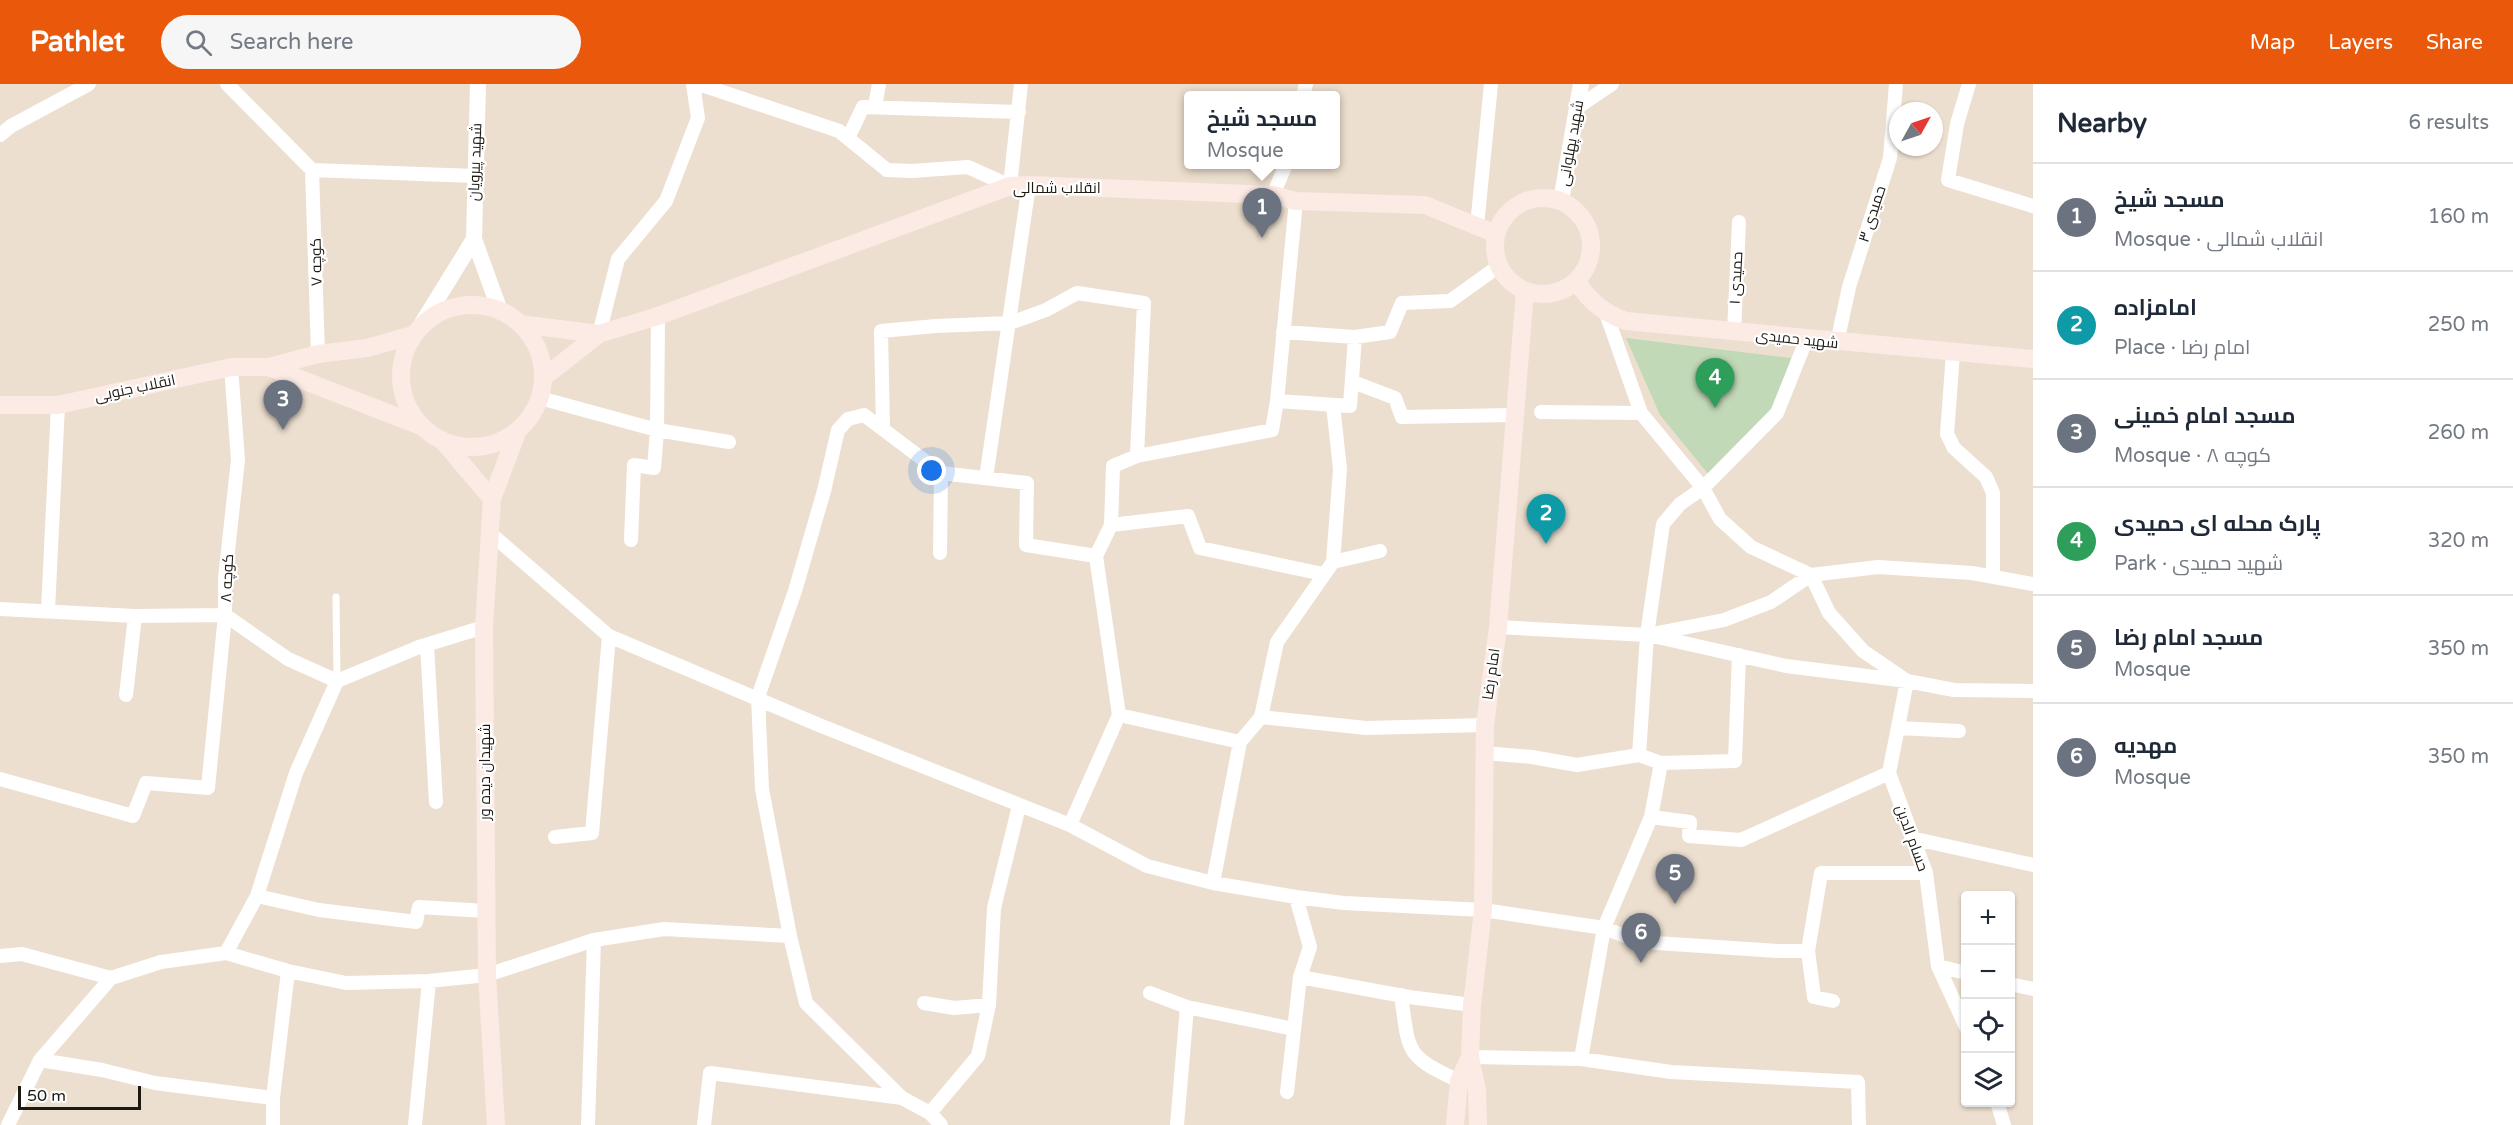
<!DOCTYPE html>
<html lang="en">
<head>
<meta charset="utf-8">
<style>
  :root { --surface:#fff; --page:#f6f6f7; --text:#1f2937; --muted:#747a83; --line:#e0e1e3; --accent:#ea580c }
  body { margin:0; font-family:"Varela Round",Cairo,sans-serif; background:var(--page); color:var(--text) }
  .controls { position:absolute; right:18px; bottom:18px; display:grid; overflow:hidden; border-radius:6px; box-shadow:0 2px 4px #0004 }
  .controls button { width:54px; height:54px; display:grid; place-items:center; padding:0; border:0; border-bottom:2px solid var(--line); background:var(--surface); color:var(--text); font:30px sans-serif }
  .compass { position:absolute; left:1889px; top:18px; width:54px; height:54px; border-radius:50%; background:var(--surface); box-shadow:0 2px 4px #0004; rotate:50deg }
  .scale { position:absolute; left:18px; bottom:15px; width:123px; box-sizing:border-box; padding-left:6px; border:3px solid #1d1913; border-top:0; font-size:16px; line-height:21px; white-space:nowrap; color:#1d1913; -webkit-text-stroke:4px #fff; paint-order:stroke }
  .you { position:absolute; left:932px; top:387px; width:21px; height:21px; margin:-15px; border:4px solid #fff; border-radius:50%; background:#1a73e8; box-shadow:0 0 0 9px #1a73e833 }
  .badge { display:grid; place-items:center; width:39px; height:39px; border-radius:50%; background:var(--accent); color:#fff; font-size:20px; font-weight:700 }
  .pin { position:absolute; translate:-50% -50px; filter:drop-shadow(0 2px 3px #0008) }
  .pin::after { content:''; position:absolute; top:32px; width:21px; height:18px; background:inherit; clip-path:polygon(0 0,100% 0,50% 100%) }
  .popup { position:absolute; left:1184px; top:7px; width:156px; height:78px; box-sizing:border-box; display:grid; place-content:center; border-radius:6px; background:var(--surface); filter:drop-shadow(0 2px 4px #0005); font-size:20px; white-space:nowrap; color:var(--muted) }
  .popup b { font-size:22px; color:var(--text) }
  .popup::after { content:''; position:absolute; left:50%; top:100%; margin-left:-12px; border:12px solid transparent; border-top-color:var(--surface) }
  .list { margin:0; padding:0; list-style:none }
  h2 { display:flex; justify-content:space-between; align-items:center; height:78px; margin:0; padding:0 24px; font-size:26px }
  h2 small { font-size:20px; font-weight:400; color:var(--muted) }
  .list li { display:grid; grid-template-columns:39px 1fr auto; gap:18px; align-items:center; box-sizing:border-box; height:108px; padding:0 24px; border-top:2px solid var(--line) }
  .list b { display:block; font-size:22px; white-space:nowrap }
  .list p { margin:0; font-size:20px; white-space:nowrap; color:var(--muted) }
  .list em { font-size:20px; font-style:normal; color:var(--muted) }
  .icon { flex:none; width:33px; height:33px; fill:none; stroke:currentColor; stroke-width:2; stroke-linecap:round; stroke-linejoin:round }
  .map { position:relative; flex:none; width:2033px; height:1041px; overflow:hidden }
  header { display:flex; align-items:center; gap:36px; box-sizing:border-box; height:84px; padding:0 30px; background:var(--accent); color:#fff }
  header strong { font-size:28px }
  nav { display:flex; gap:33px; margin-inline-start:auto; font-size:21px }
  .search { width:420px; height:54px; background:var(--page); display:flex; align-items:center; gap:15px; box-sizing:border-box; padding:0 21px; border-radius:33px; color:var(--muted); font-size:22px }
  main { display:flex }
  aside { flex:1; background:var(--surface) }
  .map>svg:first-child { display:block }
</style>
</head>
<body>
<header>
<strong>Pathlet</strong>
<div class="search"><svg class="icon" aria-label="search" viewBox="0 0 24 24"><circle cx="10" cy="10" r="6"/><path d="M15 15l6 6"/></svg>Search here</div>
<nav><a>Map</a><a>Layers</a><a>Share</a></nav>
</header>
<main>
<div class="map">
<svg width="2033" height="1041" viewBox="0 0 2033 1041">
  <rect width="100%" height="100%" fill="#ecdfcf"/>
  <path fill="#c2d9b7" d="M 1626,254 L 1799,275 C 1776,322 1751,359 1709,391 L 1660,331 Z"/>
  <g fill="none" stroke-linecap="round" stroke-linejoin="round">
    <path stroke="#fff" stroke-width="7" d="M 336,513 L 337,597"/>
    <path stroke="#fff" stroke-width="14" d="M 227,0 L 312,86 L 475,92
      M 699,0 L 839,47 L 887,86 L 912,87 L 968,83 L 1010,102 L 1021,0
      M 1969,0 L 1957,40 L 1948,96 L 2033,122
      M 1303,12 L 1306,0
      M 875,23 L 879,0
      M 1578,23 L 1612,0
      M 0,51 L 11,42 L 89,0
      M 848,54 L 863,23 L 1019,28
      M 312,86 L 318,270
      M 1273,111 L 1286,80
      M 1477,142 L 1491,0
      M 1606,229 L 1641,329 L 1703,404 L 1777,329 L 1807,254
      M 1283,248 L 1355,253 L 1390,248 L 1402,219 L 1450,217 L 1499,182
      M 1734,249 L 1739,138
      M 599,250 L 618,175 L 666,117 L 698,34 L 693,0
      M 1837,259 L 1849,203 L 1890,74 L 1896,0
      M 1953,269 L 1947,350 L 1954,364 L 1986,393 L 1993,409 L 1993,493
      M 1353,298 L 1395,314 L 1402,333 L 1513,331
      M 540,314 L 657,346 L 729,358
      M 1277,317 L 1350,322 L 1355,253
      M 1333,321 L 1340,385 L 1333,478
      M 1541,328 L 1641,329
      M 883,344 L 881,247 L 936,242 L 1010,239 L 1046,226 L 1077,209 L 1144,219 L 1137,372
      M 986,394 L 1029,101
      M 1111,441 L 1188,432 L 1200,464 L 1323,490
      M 490,449 L 609,552 L 819,641 L 1070,741 L 1147,782 L 1213,799 L 1296,813 L 1344,819 L 1483,826 L 1604,844 L 1641,858 L 1778,867 L 1808,867 L 1821,789 L 1926,789
      M 631,456 L 634,381 L 654,384 L 657,346 L 658,232
      M 940,469 L 941,389
      M 1096,472 L 1111,441 L 1113,382 L 1137,372 L 1272,346 L 1277,317 L 1296,117
      M 0,525 L 135,532 L 225,531 L 288,575 L 337,597
      M 48,526 L 58,321
      M 1498,543 L 1647,551 L 1663,440 L 1680,420 L 1703,404 L 1720,435 L 1751,463 L 1811,491 L 1878,483 L 1972,489 L 2033,500
      M 1647,551 L 1724,536 L 1771,518 L 1811,491 L 1829,529 L 1863,567 L 1907,597 L 1889,689 L 1926,789 L 1938,882 L 1966,943
      M 1653,552 L 1786,582 L 1907,597 L 1954,606 L 2033,607
      M 427,561 L 436,718
      M 126,611 L 135,532
      M 1119,631 L 1240,658
      M 1261,633 L 1366,644 L 1485,641
      M 1898,644 L 1959,647
      M 1484,669 L 1532,673 L 1577,681 L 1639,671 L 1647,551
      M 1639,671 L 1661,679 L 1735,677 L 1739,571
      M 0,695 L 133,732 L 146,699 L 208,704 L 225,531 L 225,494 L 238,376 L 231,283
      M 1651,733 L 1661,679
      M 555,753 L 592,749 L 609,552
      M 1911,754 L 2033,781
      M 1213,799 L 1240,658 L 1261,633 L 1277,558 L 1333,478 L 1380,467
      M 257,812 L 319,826 L 416,838 L 419,823 L 486,827
      M 790,852 L 762,705 L 758,613 L 795,507 L 824,407 L 838,346 L 848,335 L 864,331 L 941,389 L 1027,399 L 1026,461 L 1096,472 L 1119,631 L 1070,741
      M 1808,867 L 1814,913 L 1833,917
      M 226,869 L 288,887 L 346,899 L 429,897 L 487,891 L 594,856 L 664,845 L 790,852 L 806,919 L 902,1014 L 930,1029
      M 0,872 L 22,870 L 111,894
      M 1938,882 L 1966,889
      M 1300,893 L 1409,913 L 1472,921
      M 2010,900 L 2033,905
      M 1150,909 L 1187,923 L 1294,945
      M 1401,911 C 1409,969 1405,972 1459,997
      M 924,919 L 954,924 L 989,921
      M 1470,973 L 1581,975 L 1671,988 L 1858,998 L 1859,1041
      M 1581,975 L 1604,844 L 1651,733 L 1690,738 L 1689,752 L 1741,756 L 1889,689
      M 40,976 L 102,986 L 155,999 L 273,1014
      M 1287,1008 L 1300,893 L 1310,863 L 1296,813
      M 1997,1018 L 2004,1041
      M 8,1041 L 40,976 L 111,894 L 161,878 L 226,869 L 257,812 L 296,689 L 337,597 L 419,563 L 484,543
      M 273,1041 L 273,1014 L 288,887
      M 415,1041 L 429,897
      M 588,1041 L 594,856
      M 704,1041 L 710,989 L 902,1014
      M 941,1041 L 930,1029 L 978,972 L 989,921 L 994,824 L 1019,722
      M 1177,1041 L 1187,923"/>
    <path stroke="#fff" stroke-width="16" d="M 478,0 L 474,155 L 500,227
      M 1561,117 L 1581,0
      M 421,241 L 474,155"/>
    <path stroke="#fceae5" stroke-width="18" d="M1495 162a48 48 0 1 1 96 0a48 48 0 1 1-96 0Z
      M 1577,198 C 1590,218 1604,229 1626,237 L 2033,275
      M401 292a71 71 0 1 1 142 0a71 71 0 1 1-142 0Z
      M 520,240 L 599,250
      M 269,283 L 421,342
      M 543,294 L 599,250 L 658,232 L 1010,102 L 1029,101 L 1273,111 L 1296,117 L 1425,121 L 1496,150
      M 0,321 L 58,321 L 231,283 L 269,283 L 318,270 L 367,264 L 413,251
      M 442,356 L 492,415
      M 496,1041 L 487,891 L 484,543 L 492,415 L 518,346
      M 1455,1041 L 1459,997 L 1470,973
      M 1478,1041 L 1477,1006 L 1470,973 L 1472,921 L 1483,826 L 1485,641 L 1498,543 L 1525,207"/>
  </g>
  <g text-anchor="middle" dominant-baseline="central" stroke-width="4.5" stroke-linejoin="round" paint-order="stroke">
    <g font-size="15" fill="#1d1913" stroke="#fff">
      <text transform="translate(1571 59) rotate(-80)">شهید پهلوانی</text>
      <text transform="translate(475 78) rotate(-88)">شهید پیرویان</text>
      <text x="1057" y="104">انقلاب شمالی</text>
      <text transform="translate(1872 130) rotate(-72)">حمیدی ۳</text>
      <text transform="translate(316 178) rotate(-91)">کوچه ۷</text>
      <text transform="translate(1736 194) rotate(-87)">حمیدی ۱</text>
      <text transform="translate(1797 255) rotate(6)">شهید حمیدی</text>
      <text transform="translate(135 304) rotate(-12)">انقلاب جنوبی</text>
      <text transform="translate(227 494) rotate(-87)">کوچه ۸</text>
      <text transform="translate(1491 590) rotate(-82)">امام رضا</text>
      <text transform="translate(485 688) rotate(-90)">شهیدان دیده ور</text>
      <text transform="translate(1912 754) rotate(70)">حسام الدین</text>
    </g>
  </g>
</svg>
<div class="controls">
<button>+</button>
<button>−</button>
<button><svg class="icon" aria-label="locate" viewBox="0 0 24 24"><circle cx="12" cy="12" r="6"/><path d="M12 2v4M12 18v4M2 12h4M18 12h4"/></svg></button>
<button><svg class="icon" aria-label="layers" viewBox="0 0 24 24"><path d="M12 4l9 5-9 5-9-5zM3 14l9 5 9-5"/></svg></button>
</div>
<svg class="compass" viewBox="-18 -18 36 36"><path d="M0-13l5 13h-10z" fill="#e53935"/><path d="M0 13l5-13h-10z" fill="#747a83"/></svg>
<div class="scale">50 m</div>
<div class="you"></div>
<div class="pin badge" style="left:1262px;top:154px;background:#6b7280">1</div>
<div class="popup"><b>مسجد شیخ</b>Mosque</div>
<div class="pin badge" style="left:1546px;top:460px;background:#0f9aa8">2</div>
<div class="pin badge" style="left:283px;top:346px;background:#6b7280">3</div>
<div class="pin badge" style="left:1715px;top:324px;background:#2e9e5b">4</div>
<div class="pin badge" style="left:1675px;top:820px;background:#6b7280">5</div>
<div class="pin badge" style="left:1641px;top:879px;background:#6b7280">6</div>
</div>
<aside>
<h2>Nearby<small>6 results</small></h2>
<ul class="list">
<li><span class="badge" style="background:#6b7280">1</span><div><b>مسجد شیخ</b><p>Mosque · انقلاب شمالی</p></div><em>160 m</em></li>
<li><span class="badge" style="background:#0f9aa8">2</span><div><b>امامزاده</b><p>Place · امام رضا</p></div><em>250 m</em></li>
<li><span class="badge" style="background:#6b7280">3</span><div><b>مسجد امام خمینی</b><p>Mosque · کوچه ۸</p></div><em>260 m</em></li>
<li><span class="badge" style="background:#2e9e5b">4</span><div><b>پارک محله ای حمیدی</b><p>Park · شهید حمیدی</p></div><em>320 m</em></li>
<li><span class="badge" style="background:#6b7280">5</span><div><b>مسجد امام رضا</b><p>Mosque</p></div><em>350 m</em></li>
<li><span class="badge" style="background:#6b7280">6</span><div><b>مهدیه</b><p>Mosque</p></div><em>350 m</em></li>
</ul>
</aside>
</main>
</body>
</html>
